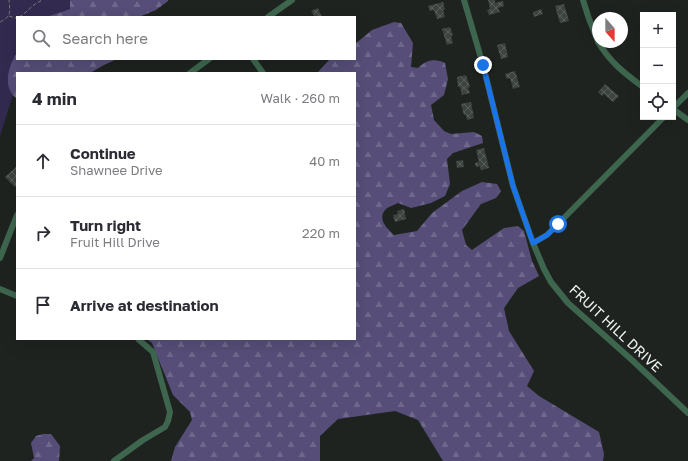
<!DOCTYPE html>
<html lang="en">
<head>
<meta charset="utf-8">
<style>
  :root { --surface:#fff; --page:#f7f7f7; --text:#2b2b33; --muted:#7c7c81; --line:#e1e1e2 }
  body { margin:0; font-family:"Golos Text",sans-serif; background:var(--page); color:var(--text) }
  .controls { position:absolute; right:12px; top:12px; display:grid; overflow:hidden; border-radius:0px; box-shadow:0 4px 16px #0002 }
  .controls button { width:36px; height:36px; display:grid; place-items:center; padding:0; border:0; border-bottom:1px solid var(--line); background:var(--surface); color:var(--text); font:20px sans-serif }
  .compass { position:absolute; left:592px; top:12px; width:36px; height:36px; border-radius:50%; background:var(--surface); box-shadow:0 4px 16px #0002; rotate:159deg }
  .stop { position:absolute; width:12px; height:12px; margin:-9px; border:3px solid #1a73e8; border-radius:50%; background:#fff }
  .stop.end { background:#1a73e8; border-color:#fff; box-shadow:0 1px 4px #0008 }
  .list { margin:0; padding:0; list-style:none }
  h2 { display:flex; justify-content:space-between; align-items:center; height:52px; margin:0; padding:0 16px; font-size:17px }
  h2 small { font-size:13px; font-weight:400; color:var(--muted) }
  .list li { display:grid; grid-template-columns:26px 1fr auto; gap:12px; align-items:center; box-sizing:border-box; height:72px; padding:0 16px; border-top:1px solid var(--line) }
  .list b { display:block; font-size:15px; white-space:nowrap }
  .list p { margin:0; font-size:13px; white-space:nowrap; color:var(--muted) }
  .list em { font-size:13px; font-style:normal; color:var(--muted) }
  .icon { flex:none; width:22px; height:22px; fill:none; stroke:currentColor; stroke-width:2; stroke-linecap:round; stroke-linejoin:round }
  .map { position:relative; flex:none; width:688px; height:461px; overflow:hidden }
  .search { position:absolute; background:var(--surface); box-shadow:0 4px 16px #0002; left:16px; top:16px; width:340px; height:44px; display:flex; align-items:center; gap:10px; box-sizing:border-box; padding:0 14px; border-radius:0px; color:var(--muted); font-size:15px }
  .panel { position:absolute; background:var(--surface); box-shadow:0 4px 16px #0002; left:16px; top:72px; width:340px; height:268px; border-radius:0px }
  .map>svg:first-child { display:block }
</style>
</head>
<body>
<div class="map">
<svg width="688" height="461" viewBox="0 0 688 461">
  <defs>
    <pattern id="forest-firs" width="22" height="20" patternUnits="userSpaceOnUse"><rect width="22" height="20" fill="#564e78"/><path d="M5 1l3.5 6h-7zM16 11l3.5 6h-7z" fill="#6f688c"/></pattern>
    <pattern id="building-cross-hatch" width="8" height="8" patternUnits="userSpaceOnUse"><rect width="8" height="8" fill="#3d433f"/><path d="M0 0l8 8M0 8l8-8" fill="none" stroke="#5a5f5b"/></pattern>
  </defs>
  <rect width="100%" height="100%" fill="#1e2320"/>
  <path fill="#332a50" d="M 0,0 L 78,0 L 78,17 L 17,17 L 17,73 L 13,95 L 0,136 Z"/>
  <path fill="url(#forest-firs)" d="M 70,0 L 168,0 L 168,1 L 156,10 L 139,17 L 48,17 L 49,16 L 65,11 L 70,9 Z
    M 394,22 L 401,23 L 413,43 L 411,67 L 418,68 C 426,60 435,58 445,63 L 448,79 L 444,95 L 431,105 L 434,120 L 444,131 L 451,134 L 474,132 L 482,136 L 483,143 L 453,153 L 447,159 L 450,184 L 445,196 L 431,203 L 411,208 L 398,203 C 394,205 388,207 386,209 C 376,219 388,229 394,235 L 417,231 L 432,213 L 462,191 L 482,182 L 497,184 L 501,191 L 496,198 L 481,204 L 462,230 L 466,245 L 472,250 L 504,228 L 518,226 L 524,231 L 532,261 L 539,276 L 518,288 L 504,308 L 509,331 L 534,371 L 527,386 L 539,396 L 599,432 L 604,454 L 603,461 L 443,461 L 418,420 L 395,411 L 338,419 L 320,436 L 320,461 L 171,461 L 175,447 L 192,420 L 190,412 L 173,395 L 152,343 L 147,339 L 355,339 L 355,73 L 317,73 L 330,59 L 355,59 L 355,44 L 372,30 Z
    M 17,53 L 17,59 L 117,59 L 104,65 L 90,73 L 17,73 L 17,99 C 2,88 8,66 17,53 Z
    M 43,434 L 51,434 L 60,446 L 59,461 L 31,461 L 34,458 L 31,443 L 36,436 Z"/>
  <path fill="url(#building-cross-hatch)" d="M 488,0 L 495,0 L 495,3 L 503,1 L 504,6 L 498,8 L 500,12 L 489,15 L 487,10 L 490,9 Z
    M 443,2 L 445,10 L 443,10 L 445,17 L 437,19 L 434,10 L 430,11 L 428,6 Z
    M 564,4 L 569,21 L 560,23 L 555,6 Z
    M 318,8 L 322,17 L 315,17 L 311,11 Z
    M 541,9 L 543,14 L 534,17 L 533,12 Z
    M 450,27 L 453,35 L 451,36 L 453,43 L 447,45 L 442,29 Z
    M 505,43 L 508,57 L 501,59 L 497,45 Z
    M 515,71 L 520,87 L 513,89 L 510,78 L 507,79 L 505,74 Z
    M 466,75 L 470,87 L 468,88 L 470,93 L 462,95 L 460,87 L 458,87 L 457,77 Z
    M 605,84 L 619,96 L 613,102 L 604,94 L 602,96 L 598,92 Z
    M 471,102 L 474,118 L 467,120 L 466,115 L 464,115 L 461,104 Z
    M 484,148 L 489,168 L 481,170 L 480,166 L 476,167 L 475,163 L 479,162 L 476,150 Z
    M 463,160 L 464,167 L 457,168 L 456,161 Z
    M 17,166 L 17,184 L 15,187 L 5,177 Z
    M 404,209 L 406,219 L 395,222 L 393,215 L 398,214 L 397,211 Z"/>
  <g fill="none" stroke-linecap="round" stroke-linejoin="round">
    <path stroke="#757976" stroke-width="1" stroke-dasharray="4 2" stroke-linecap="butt" d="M 9,16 L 15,18 L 17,18
      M 19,17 C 27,13 32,4 41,1 L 40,0
      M 0,22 C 12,16 10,12 9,0"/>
    <path stroke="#3e664f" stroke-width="6" d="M 464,0 L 483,65 L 513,186 L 533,243 L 544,269 L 551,282 L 568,303 L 632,360 L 688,413
      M 583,0 L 589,19 L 598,41
      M 268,17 L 292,0
      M 598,42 C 610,62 624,73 643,87
      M 253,59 L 263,73
      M 190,73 L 209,59
      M 673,108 L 688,93
      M 673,109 L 688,120
      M 533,243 L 547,235 L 664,117
      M 0,258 L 17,215
      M 0,289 L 17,296
      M 114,461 L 143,440 L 165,427 L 168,421 L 170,412 L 153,352 L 138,339"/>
  </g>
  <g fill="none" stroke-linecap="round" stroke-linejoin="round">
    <path stroke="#1a73e8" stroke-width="5" d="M 483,65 L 513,186 L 533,243 L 547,235 L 558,224"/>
  </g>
  <g text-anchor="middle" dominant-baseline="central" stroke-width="3" stroke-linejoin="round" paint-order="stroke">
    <g font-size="14" fill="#f1f4f2" stroke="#1e2320">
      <text transform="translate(616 328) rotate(43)">FRUIT HILL DRIVE</text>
    </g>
  </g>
</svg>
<div class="controls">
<button>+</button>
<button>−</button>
<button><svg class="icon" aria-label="locate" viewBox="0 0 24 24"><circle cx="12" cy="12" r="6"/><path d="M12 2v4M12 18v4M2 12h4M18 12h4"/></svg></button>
</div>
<svg class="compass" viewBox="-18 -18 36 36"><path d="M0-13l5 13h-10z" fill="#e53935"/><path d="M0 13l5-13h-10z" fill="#7c7c81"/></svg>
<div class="stop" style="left:558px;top:224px"></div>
<div class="stop end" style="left:483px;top:65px"></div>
<div class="search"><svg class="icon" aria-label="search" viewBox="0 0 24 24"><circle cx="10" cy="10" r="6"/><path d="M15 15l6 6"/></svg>Search here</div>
<section class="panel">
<h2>4 min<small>Walk · 260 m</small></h2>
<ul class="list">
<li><svg class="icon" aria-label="ahead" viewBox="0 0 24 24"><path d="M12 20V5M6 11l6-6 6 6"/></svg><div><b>Continue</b><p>Shawnee Drive</p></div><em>40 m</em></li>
<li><svg class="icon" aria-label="right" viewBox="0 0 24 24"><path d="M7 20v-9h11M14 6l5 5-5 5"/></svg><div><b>Turn right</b><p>Fruit Hill Drive</p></div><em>220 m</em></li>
<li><svg class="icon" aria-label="arrive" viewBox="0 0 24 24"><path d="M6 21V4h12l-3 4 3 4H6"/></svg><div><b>Arrive at destination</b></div></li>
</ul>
</section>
</div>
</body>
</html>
